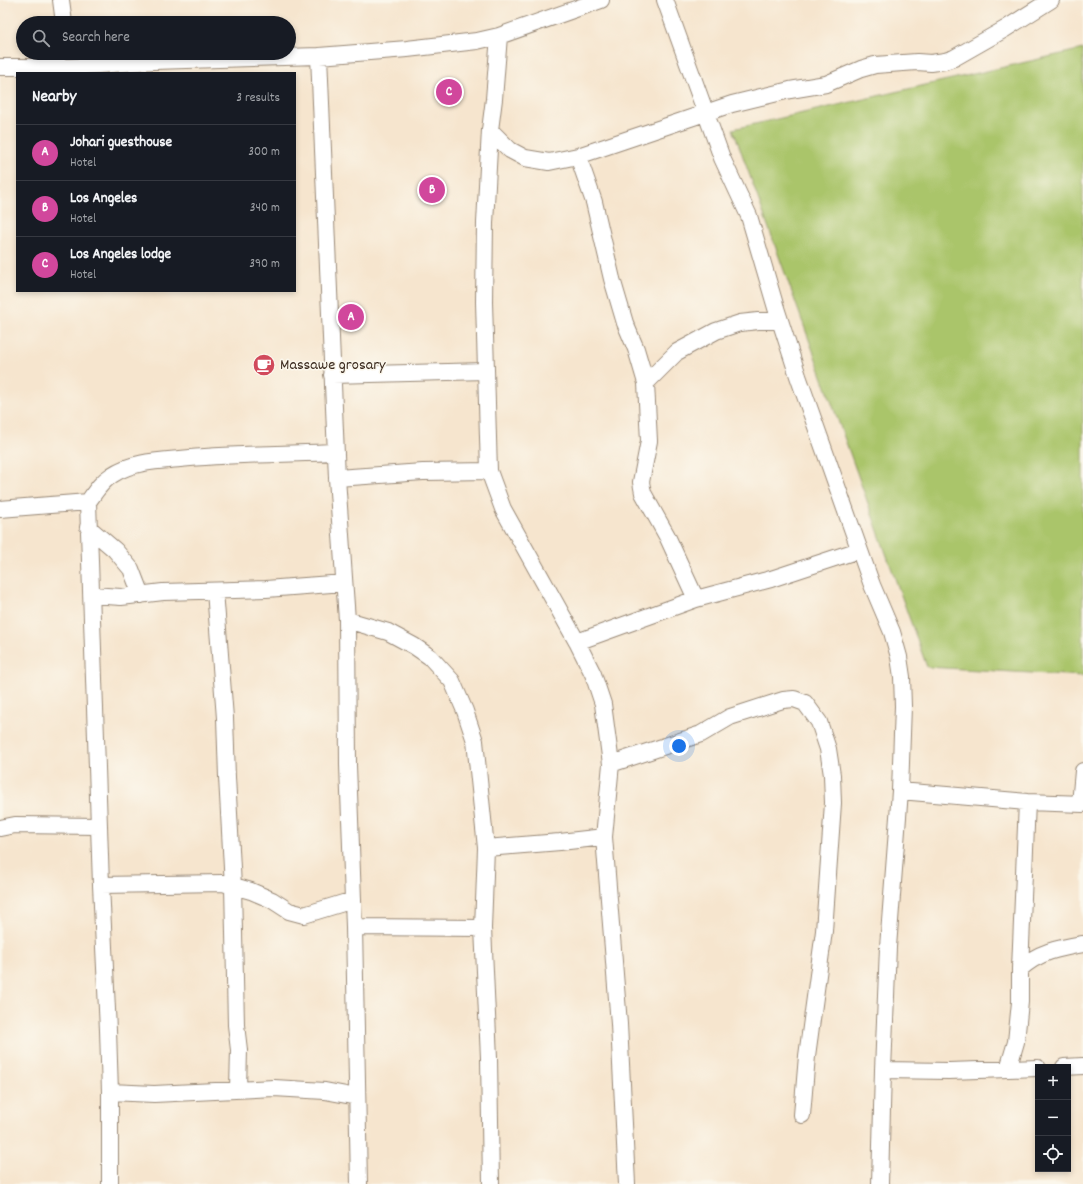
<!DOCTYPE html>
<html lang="en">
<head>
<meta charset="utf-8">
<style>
  :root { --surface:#171b24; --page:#20242c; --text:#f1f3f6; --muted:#9ea1a6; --line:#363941; --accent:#d93025 }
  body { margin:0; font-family:Dekko,sans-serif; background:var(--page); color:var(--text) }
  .controls { position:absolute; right:12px; bottom:12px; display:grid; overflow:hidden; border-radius:0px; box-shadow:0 2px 6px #0003 }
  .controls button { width:36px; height:36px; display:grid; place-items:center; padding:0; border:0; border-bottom:1px solid var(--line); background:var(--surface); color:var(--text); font:20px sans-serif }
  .you { position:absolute; left:679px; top:746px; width:14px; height:14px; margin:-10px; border:3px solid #fff; border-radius:50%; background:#1a73e8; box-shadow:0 0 0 6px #1a73e833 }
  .badge { display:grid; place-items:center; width:26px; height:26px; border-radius:50%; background:var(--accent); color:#fff; font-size:13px; font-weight:700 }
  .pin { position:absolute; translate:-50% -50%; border:2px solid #fff; box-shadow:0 1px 4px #0006 }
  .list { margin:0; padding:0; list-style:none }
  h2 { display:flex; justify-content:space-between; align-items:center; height:52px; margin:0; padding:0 16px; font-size:17px }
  h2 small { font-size:13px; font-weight:400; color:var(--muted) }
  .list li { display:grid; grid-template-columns:26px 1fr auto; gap:12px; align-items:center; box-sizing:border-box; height:56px; padding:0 16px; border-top:1px solid var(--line) }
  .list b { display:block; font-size:15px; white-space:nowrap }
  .list p { margin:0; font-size:13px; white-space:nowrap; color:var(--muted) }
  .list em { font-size:13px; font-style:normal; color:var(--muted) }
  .icon { flex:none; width:22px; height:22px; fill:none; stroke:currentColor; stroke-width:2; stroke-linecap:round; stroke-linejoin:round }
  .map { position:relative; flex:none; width:1083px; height:1184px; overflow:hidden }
  .search { position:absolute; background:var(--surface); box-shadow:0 2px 6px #0003; left:16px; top:16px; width:280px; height:44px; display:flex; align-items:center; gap:10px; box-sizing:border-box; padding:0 14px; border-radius:22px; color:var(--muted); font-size:15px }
  .panel { position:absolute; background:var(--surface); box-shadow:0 2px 6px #0003; left:16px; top:72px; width:280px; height:220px; border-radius:0px }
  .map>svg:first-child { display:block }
</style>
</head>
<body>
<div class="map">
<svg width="1083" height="1184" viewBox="0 0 1083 1184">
  <rect width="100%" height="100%" fill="#fbf7ec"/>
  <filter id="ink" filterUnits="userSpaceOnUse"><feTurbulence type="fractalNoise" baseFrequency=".025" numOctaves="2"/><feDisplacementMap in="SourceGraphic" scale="8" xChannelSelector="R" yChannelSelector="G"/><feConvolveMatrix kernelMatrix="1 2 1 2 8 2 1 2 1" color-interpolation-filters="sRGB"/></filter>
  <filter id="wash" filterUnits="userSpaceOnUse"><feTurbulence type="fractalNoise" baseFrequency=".012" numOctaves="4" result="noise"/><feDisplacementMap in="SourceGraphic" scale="16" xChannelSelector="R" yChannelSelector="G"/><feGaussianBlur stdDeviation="0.9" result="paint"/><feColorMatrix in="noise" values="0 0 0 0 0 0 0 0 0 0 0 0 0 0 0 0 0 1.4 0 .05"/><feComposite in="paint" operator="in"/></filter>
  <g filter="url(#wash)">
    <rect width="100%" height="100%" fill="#f6e5ce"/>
    <path fill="#aac56b" stroke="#727844" d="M 1083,49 L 1083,676 L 927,667 L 733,129 Z"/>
  </g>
  <g filter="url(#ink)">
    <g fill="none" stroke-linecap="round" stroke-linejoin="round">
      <g stroke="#988876" stroke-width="18">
        <path id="minor" d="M 61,0 L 64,23
          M 665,0 L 722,158 L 749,216 L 776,308 L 798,376 L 872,585 L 892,632 L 899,657 L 902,677 L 903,706 L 900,791 L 888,947 L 883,1070 L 880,1184
          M 499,36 L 494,99 L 490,130 L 485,223 L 484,302 L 489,471 L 503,509 L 577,642 L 593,674 L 603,704 L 611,764 L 604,837 L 619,1024 L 627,1184
          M 319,56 L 337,478 L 347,620 L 348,765 L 354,927 L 359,1184
          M 0,67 L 70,67 L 153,61 L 319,56 L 407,49 L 477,41 L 499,36 L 601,0
          M 490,130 L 510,150 L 525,158 L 549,162 L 578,156 L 732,104 L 790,90 L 826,84 L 861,69 L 875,65 L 917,62 L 931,63 L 945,61 L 954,58 L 1005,29 L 1051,0
          M 578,156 L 594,202 L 612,279 L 625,323 L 636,349 L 646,383 L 649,441 L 641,482 L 643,493 L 667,536 L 696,599
          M 332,375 L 486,371
          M 646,383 L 677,352 L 716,331 L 740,323 L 758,321 L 780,321
          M 337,478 L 423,472 L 489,471
          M 0,509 L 88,502
          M 88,527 L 115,550 L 131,569 L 141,595
          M 215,591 L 225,718 L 227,777 L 233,886 L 236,1025 L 239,1050 L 238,1089
          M 92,595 L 121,597 L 163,592 L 266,589 L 344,583
          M 347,620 L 388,632 L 414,646 L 430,657 L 452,681 L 465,711 L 475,741 L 486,848 L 483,928 L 489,1058 L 491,1184
          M 577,642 L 696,599 L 771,579 L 859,550
          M 611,764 L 701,734 L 730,717 L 783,700 L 794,699 L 805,703 L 819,722 L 828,749 L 832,775 L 833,803 L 824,931 L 807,1056 L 802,1115
          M 900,791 L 1027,802 L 1083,804
          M 1080,804 L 1083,771
          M 0,828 L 15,825 L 98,826
          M 486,848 L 560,842 L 604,837
          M 101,885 L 223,883 L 251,891 L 272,900 L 289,911 L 304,915 L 353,900
          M 354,927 L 483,928
          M 1020,969 C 1038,952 1059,948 1083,944
          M 1064,1067 L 1083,1066
          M 1008,1069 L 1016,1042 L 1020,1002 L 1020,969 L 1027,802
          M 883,1070 L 949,1071 L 1038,1068
          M 110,1092 L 154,1094 L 274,1088 L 325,1091 L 357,1097
          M 110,1184 L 110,1092 L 108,1030 L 101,885 L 88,502 C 95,492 101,482 112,475 C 131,462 157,461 180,459 C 232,454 284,454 336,452"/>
      </g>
      <use href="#minor" stroke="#fff" stroke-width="16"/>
    </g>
  </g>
  <defs>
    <g id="cafe-disc" transform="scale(1.15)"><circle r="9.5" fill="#d1495b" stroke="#fbf7ec"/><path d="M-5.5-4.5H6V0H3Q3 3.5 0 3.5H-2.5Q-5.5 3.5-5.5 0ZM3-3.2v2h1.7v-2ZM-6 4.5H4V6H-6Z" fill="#fff"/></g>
  </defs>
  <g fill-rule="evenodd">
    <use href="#cafe-disc" x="264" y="365"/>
  </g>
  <g text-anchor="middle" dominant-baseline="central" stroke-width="3" stroke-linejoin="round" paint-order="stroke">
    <g font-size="16" fill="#3b2a1e" stroke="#fbf7ec" text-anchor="start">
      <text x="280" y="365">Massawe grosary</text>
    </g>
  </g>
</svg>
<div class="controls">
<button>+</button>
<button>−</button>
<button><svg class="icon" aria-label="locate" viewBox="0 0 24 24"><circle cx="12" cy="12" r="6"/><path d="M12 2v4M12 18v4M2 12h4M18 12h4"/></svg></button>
</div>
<div class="you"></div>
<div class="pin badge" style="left:351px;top:317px;background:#d1479c">A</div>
<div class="pin badge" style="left:432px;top:190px;background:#d1479c">B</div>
<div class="pin badge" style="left:449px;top:92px;background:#d1479c">C</div>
<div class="search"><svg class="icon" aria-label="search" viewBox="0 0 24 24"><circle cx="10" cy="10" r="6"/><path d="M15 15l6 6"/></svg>Search here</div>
<section class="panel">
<h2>Nearby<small>3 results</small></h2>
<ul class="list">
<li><span class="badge" style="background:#d1479c">A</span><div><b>Johari guesthouse</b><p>Hotel</p></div><em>300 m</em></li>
<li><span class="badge" style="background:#d1479c">B</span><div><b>Los Angeles</b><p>Hotel</p></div><em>340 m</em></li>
<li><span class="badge" style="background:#d1479c">C</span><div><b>Los Angeles lodge</b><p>Hotel</p></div><em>390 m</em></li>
</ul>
</section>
</div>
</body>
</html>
